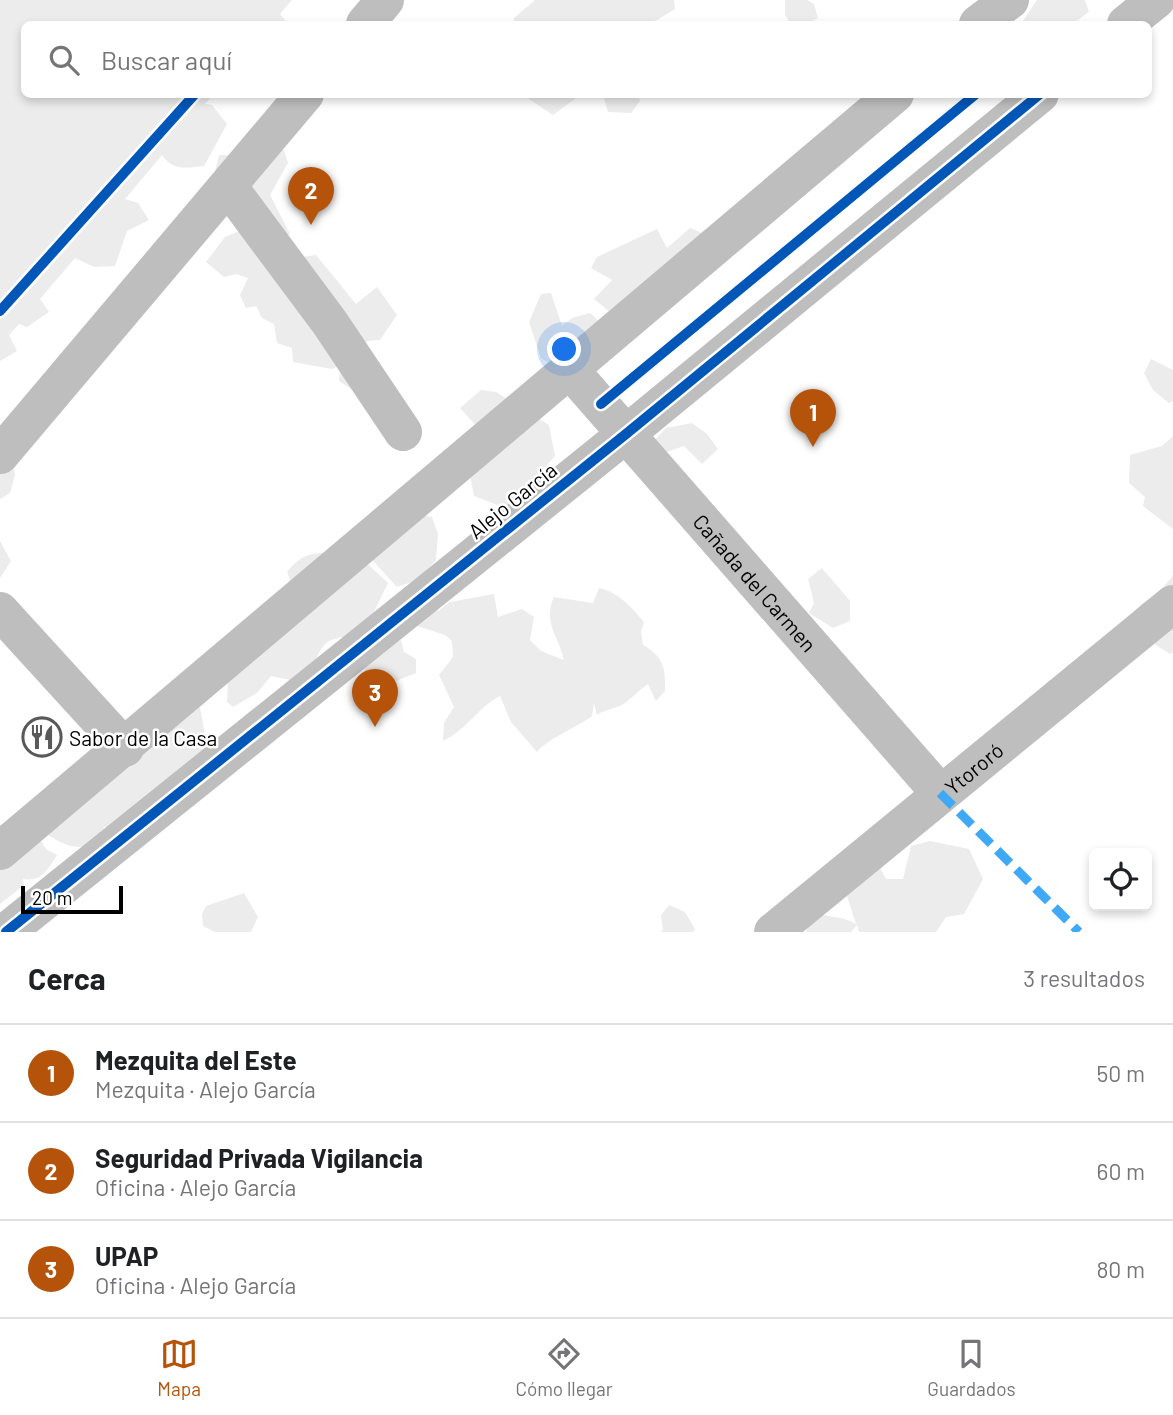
<!DOCTYPE html>
<html lang="es">
<head>
<meta charset="utf-8">
<style>
  :root { --surface:#fff; --page:#f2f2f2; --text:#202124; --muted:#757577; --line:#e0e0e0; --accent:#b45309 }
  body { margin:0; font-family:Barlow,sans-serif; background:var(--page); color:var(--text) }
  .controls { position:absolute; right:21px; bottom:21px; display:grid; overflow:hidden; border-radius:10px; box-shadow:0 4px 10px #0003 }
  .controls button { width:63px; height:63px; display:grid; place-items:center; padding:0; border:0; border-bottom:2px solid var(--line); background:var(--surface); color:var(--text); font:35px sans-serif }
  .scale { position:absolute; left:21px; bottom:18px; width:102px; box-sizing:border-box; padding-left:7px; border:4px solid #000; border-top:0; font-size:19px; line-height:24px; white-space:nowrap; color:#000; -webkit-text-stroke:5px #fff; paint-order:stroke }
  .you { position:absolute; left:565px; top:350px; width:24px; height:24px; margin:-18px; border:5px solid #fff; border-radius:50%; background:#1a73e8; box-shadow:0 0 0 10px #1a73e833 }
  .badge { display:grid; place-items:center; width:46px; height:46px; border-radius:50%; background:var(--accent); color:#fff; font-size:23px; font-weight:700 }
  .pin { position:absolute; translate:-50% -58px; filter:drop-shadow(0 2px 4px #0008) }
  .pin::after { content:''; position:absolute; top:37px; width:24px; height:21px; background:inherit; clip-path:polygon(0 0,100% 0,50% 100%) }
  .list { margin:0; padding:0; list-style:none }
  h2 { display:flex; justify-content:space-between; align-items:center; height:91px; margin:0; padding:0 28px; font-size:30px }
  h2 small { font-size:23px; font-weight:400; color:var(--muted) }
  .list li { display:grid; grid-template-columns:46px 1fr auto; gap:21px; align-items:center; box-sizing:border-box; height:98px; padding:0 28px; border-top:2px solid var(--line) }
  .list b { display:block; font-size:26px; white-space:nowrap }
  .list p { margin:0; font-size:23px; white-space:nowrap; color:var(--muted) }
  .list em { font-size:23px; font-style:normal; color:var(--muted) }
  .icon { flex:none; width:38px; height:38px; fill:none; stroke:currentColor; stroke-width:2; stroke-linecap:round; stroke-linejoin:round }
  .map { position:relative; flex:none; width:1173px; height:932px; overflow:hidden }
  .search { position:absolute; background:var(--surface); box-shadow:0 4px 10px #0003; left:21px; right:21px; top:21px; height:77px; display:flex; align-items:center; gap:18px; box-sizing:border-box; padding:0 24px; border-radius:10px; color:var(--muted); font-size:26px }
  .sheet { height:385px; background:var(--surface) }
  nav { display:flex; justify-content:space-around; align-items:center; box-sizing:border-box; height:98px; border-top:2px solid var(--line); background:var(--surface); font-size:19px; color:var(--muted) }
  nav a { display:grid; justify-items:center; gap:4px }
  nav .on { color:var(--accent) }
  .map>svg:first-child { display:block }
</style>
</head>
<body>
<div class="map">
<svg width="1173" height="932" viewBox="0 0 1173 932">
  <rect width="100%" height="100%" fill="#fff"/>
  <path fill="#ececec" d="M 0,0 L 292,0 L 280,14 L 288,24 L 24,24 L 24,94 L 213,95 L 205,104 L 212,105 L 227,124 L 204,166 C 185,168 173,171 162,155 L 125,199 L 138,203 L 149,220 L 127,231 L 115,266 L 94,267 L 75,258 L 40,299 L 49,312 L 27,327 L 19,324 L 9,335 L 17,351 L 0,361 Z
    M 535,0 L 674,0 L 675,9 L 657,20 L 643,24 L 514,24 L 514,18 Z
    M 785,0 L 807,0 L 814,4 L 818,18 L 806,24 L 791,24 L 785,15 Z
    M 1037,0 L 1085,0 L 1089,12 L 1072,24 L 1021,24 Z
    M 523,95 L 576,95 L 576,98 L 553,115 Z
    M 603,95 L 638,95 L 640,101 L 631,113 L 608,112 Z
    M 261,147 L 284,150 L 288,163 L 270,195 L 290,234 L 277,240 L 295,258 L 316,255 L 356,304 L 377,287 L 397,315 L 380,340 L 367,341 L 353,358 L 356,392 L 339,381 L 341,365 L 332,369 L 293,362 L 292,348 L 277,343 L 274,324 L 262,318 L 256,306 L 246,308 L 240,295 L 248,278 L 236,274 L 224,277 L 206,262 L 225,237 L 244,229 L 215,172 L 219,155 L 241,155 Z
    M 690,228 L 707,235 L 611,313 L 594,299 L 612,280 L 591,268 L 597,257 L 657,229 L 667,248 Z
    M 551,293 L 562,326 L 572,318 L 590,313 L 606,328 L 560,370 L 541,358 L 529,322 L 541,294 Z
    M 1151,359 L 1173,370 L 1173,401 L 1169,403 L 1153,390 L 1144,373 Z
    M 481,390 L 496,392 L 549,425 L 555,456 L 508,509 L 474,496 L 467,459 L 479,429 L 460,408 Z
    M 692,423 L 707,434 L 718,449 L 702,464 L 684,446 L 664,453 L 651,444 L 666,428 Z
    M 1173,436 L 1173,529 L 1143,506 L 1145,497 L 1129,483 L 1130,455 L 1162,446 Z
    M 0,439 L 10,444 L 15,475 L 10,493 L 0,499 Z
    M 392,511 L 432,517 L 438,534 L 436,560 L 418,580 L 397,587 L 361,548 Z
    M 0,541 L 11,561 L 0,578 Z
    M 355,552 L 388,583 L 371,618 L 358,635 C 313,639 326,648 304,683 L 271,676 L 257,693 L 233,707 L 227,702 L 228,681 L 294,589 L 287,572 C 307,546 324,555 355,552 Z
    M 822,568 L 850,601 L 850,621 L 833,628 L 809,613 L 814,603 L 808,579 Z
    M 1173,575 L 1173,652 L 1170,654 L 1154,644 L 1134,611 C 1149,596 1162,592 1173,575 Z
    M 599,588 C 620,593 630,606 644,622 L 641,631 L 643,645 C 663,656 666,668 665,691 L 656,701 L 648,684 C 639,690 633,697 625,703 C 617,709 605,709 597,715 L 594,703 L 592,716 C 576,728 547,739 537,752 L 511,722 L 500,696 C 476,709 469,728 443,741 L 444,723 L 454,707 L 439,675 L 453,657 L 452,641 L 445,635 L 411,624 L 422,595 L 438,611 L 450,602 L 494,594 L 498,617 L 522,609 L 534,617 L 530,640 L 541,651 L 564,660 C 559,637 542,622 554,597 L 593,603 Z
    M 401,640 L 404,652 L 416,659 L 416,673 L 396,681 L 363,673 L 373,652 Z
    M 200,707 L 208,754 L 113,829 L 104,827 L 101,842 C 80,852 66,846 48,835 Z
    M 41,841 L 46,849 L 57,855 C 48,869 42,882 23,879 L 24,885 L 0,904 L 0,865 Z
    M 930,841 L 969,849 L 983,879 L 964,914 L 946,917 L 936,932 L 859,932 L 857,925 L 851,932 L 806,932 L 809,920 L 816,912 C 831,919 842,915 856,924 L 847,896 L 880,868 L 886,879 L 903,879 L 911,846 Z
    M 244,893 L 258,917 L 251,932 L 215,932 L 203,926 L 202,914 L 206,906 Z
    M 669,905 L 685,912 L 695,929 L 693,932 L 660,932 L 663,930 L 661,915 Z"/>
  <g fill="none" stroke-linecap="round" stroke-linejoin="round">
    <g stroke="#bebebe" stroke-width="38">
      <path d="M 365,24 L 385,0"/>
      <path d="M 978,24 L 1010,0"/>
      <path d="M 1126,24 L 1156,0"/>
      <path d="M 228,186 L 330,323 L 403,432"/>
      <path id="s1" d="M 570,370 L 940,793"/>
      <path d="M 0,455 L 305,94"/>
      <path d="M 0,611 L 125,748"/>
      <path d="M 0,851 L 895,94"/>
      <path d="M 6,932 L 626,434 L 1040,94"/>
      <path id="s2" d="M 773,932 L 1173,604"/>
    </g>
    <path stroke="#3fa9f5" stroke-width="9" stroke-dasharray="18 9" stroke-linecap="butt" d="M 940,793 L 1079,932"/>
    <g stroke="#fff" stroke-width="15">
      <path id="cycleway" d="M 0,311 L 195,94
        M 601,404 L 976,94
        M 6,932 L 626,434 L 1040,94"/>
    </g>
    <use href="#cycleway" stroke="#0057b8" stroke-width="10"/>
  </g>
  <defs>
    <g id="restaurant-ring" transform="scale(2.0125)"><circle r="9.5" fill="#fff" stroke="#595959" stroke-width="1.5"/><path d="M-5-6h1v4h1v-4h1v4h1v-4h1v5L-1.5 .5V6h-2V.5L-5-1ZM5-6V6H3V1.5H1.5Q1.5-4 5-6Z" fill="#595959"/></g>
  </defs>
  <g fill-rule="evenodd">
    <use href="#restaurant-ring" x="42" y="737"/>
  </g>
  <g text-anchor="middle" dominant-baseline="central" stroke-width="5" stroke-linejoin="round" paint-order="stroke">
    <g font-size="21" fill="#000" stroke="#fff">
      <text transform="translate(512 500) rotate(-39)">Alejo García</text>
      <text stroke="none"><textPath href="#s1" startOffset="282">Cañada del Carmen</textPath></text>
      <text stroke="none"><textPath href="#s2" startOffset="259">Ytororó</textPath></text>
    </g>
    <g font-size="21" fill="#000" stroke="#fff" text-anchor="start">
      <text x="69" y="737">Sabor de la Casa</text>
    </g>
  </g>
</svg>
<div class="controls">
<button><svg class="icon" aria-label="locate" viewBox="0 0 24 24"><circle cx="12" cy="12" r="6"/><path d="M12 2v4M12 18v4M2 12h4M18 12h4"/></svg></button>
</div>
<div class="scale">20 m</div>
<div class="you"></div>
<div class="pin badge" style="left:813px;top:447px">1</div>
<div class="pin badge" style="left:311px;top:225px">2</div>
<div class="pin badge" style="left:375px;top:727px">3</div>
<div class="search"><svg class="icon" aria-label="search" viewBox="0 0 24 24"><circle cx="10" cy="10" r="6"/><path d="M15 15l6 6"/></svg>Buscar aquí</div>
</div>
<section class="sheet">
<h2>Cerca<small>3 resultados</small></h2>
<ul class="list">
<li><span class="badge">1</span><div><b>Mezquita del Este</b><p>Mezquita · Alejo García</p></div><em>50 m</em></li>
<li><span class="badge">2</span><div><b>Seguridad Privada Vigilancia</b><p>Oficina · Alejo García</p></div><em>60 m</em></li>
<li><span class="badge">3</span><div><b>UPAP</b><p>Oficina · Alejo García</p></div><em>80 m</em></li>
</ul>
</section>
<nav>
<a class="on"><svg class="icon" aria-label="map" viewBox="0 0 24 24"><path d="M3 6l6-2 6 2 6-2v14l-6 2-6-2-6 2zM9 4v14M15 6v14"/></svg>Mapa</a>
<a><svg class="icon" aria-label="directions" viewBox="0 0 24 24"><path d="M12 3l9 9-9 9-9-9zM9 14v-3h6M13 9l2 2-2 2"/></svg>Cómo llegar</a>
<a><svg class="icon" aria-label="saved" viewBox="0 0 24 24"><path d="M7 4h10v16l-5-4-5 4z"/></svg>Guardados</a>
</nav>
</body>
</html>
